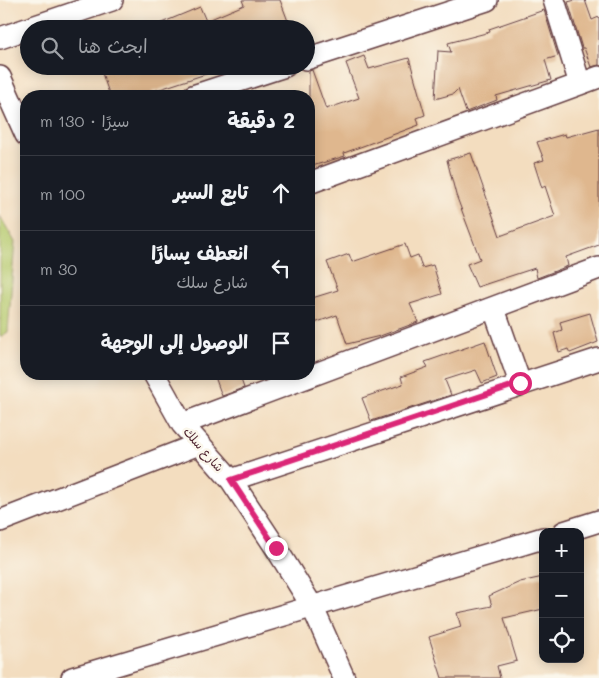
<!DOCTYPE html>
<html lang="ar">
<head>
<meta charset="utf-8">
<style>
  :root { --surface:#171b24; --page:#20242c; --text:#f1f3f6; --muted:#9ea1a6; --line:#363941 }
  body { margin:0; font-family:Mali,"Playpen Sans Arabic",sans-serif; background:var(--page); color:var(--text); direction:rtl }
  .controls { position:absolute; right:15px; bottom:15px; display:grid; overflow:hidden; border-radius:10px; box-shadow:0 2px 12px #0003 }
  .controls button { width:45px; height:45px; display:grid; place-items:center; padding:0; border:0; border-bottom:1px solid var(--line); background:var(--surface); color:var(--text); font:25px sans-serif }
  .stop { position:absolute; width:15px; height:15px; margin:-11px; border:4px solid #db2777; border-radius:50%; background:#fff }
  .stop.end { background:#db2777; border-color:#fff; box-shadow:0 1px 5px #0008 }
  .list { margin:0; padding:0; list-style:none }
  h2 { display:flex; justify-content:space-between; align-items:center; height:65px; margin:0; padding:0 20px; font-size:21px }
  h2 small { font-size:16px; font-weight:400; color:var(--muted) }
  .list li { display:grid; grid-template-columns:32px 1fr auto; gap:15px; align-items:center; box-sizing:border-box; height:75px; padding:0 20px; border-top:1px solid var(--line) }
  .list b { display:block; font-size:19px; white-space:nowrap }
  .list p { margin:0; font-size:16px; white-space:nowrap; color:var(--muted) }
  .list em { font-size:16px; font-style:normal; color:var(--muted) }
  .icon { flex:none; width:28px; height:28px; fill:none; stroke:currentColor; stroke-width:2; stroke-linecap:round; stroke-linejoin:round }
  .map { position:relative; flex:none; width:599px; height:678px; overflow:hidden; direction:ltr }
  .search { position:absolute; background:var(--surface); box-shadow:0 2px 12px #0003; left:20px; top:20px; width:295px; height:55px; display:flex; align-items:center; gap:12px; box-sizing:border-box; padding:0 18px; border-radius:28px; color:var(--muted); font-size:19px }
  .panel { position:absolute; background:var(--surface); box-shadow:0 2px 12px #0003; left:20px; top:90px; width:295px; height:290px; border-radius:20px; direction:rtl }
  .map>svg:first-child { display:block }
</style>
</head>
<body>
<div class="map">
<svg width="599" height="678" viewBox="0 0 599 678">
  <rect width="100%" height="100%" fill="#fbf7ec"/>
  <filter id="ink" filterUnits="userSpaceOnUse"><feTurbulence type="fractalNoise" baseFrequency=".02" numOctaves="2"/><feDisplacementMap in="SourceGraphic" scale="10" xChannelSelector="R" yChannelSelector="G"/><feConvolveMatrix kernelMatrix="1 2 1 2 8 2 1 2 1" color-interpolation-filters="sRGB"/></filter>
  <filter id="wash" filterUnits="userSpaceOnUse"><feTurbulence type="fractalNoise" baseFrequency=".0096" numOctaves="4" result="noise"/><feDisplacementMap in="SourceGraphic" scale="20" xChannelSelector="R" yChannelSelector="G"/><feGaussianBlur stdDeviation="1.12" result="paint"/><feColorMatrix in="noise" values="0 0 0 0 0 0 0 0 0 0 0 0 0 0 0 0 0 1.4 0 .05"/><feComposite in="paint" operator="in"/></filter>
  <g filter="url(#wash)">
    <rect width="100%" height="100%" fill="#f3ddbf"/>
    <path fill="#b5c96d" stroke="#80744c" d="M 0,216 L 15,242 L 8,332 L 0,337 Z"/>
    <g id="blocks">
      <path fill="#dfb78e" d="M 242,0 L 280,0 L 291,29 L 147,29 L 200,7 L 206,21 L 244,5 Z
        M 575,0 L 585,0 L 592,20 L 599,17 L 599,65 L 591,67 L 584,48 L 582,48 L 568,2 Z
        M 544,10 L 558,56 L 545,60 L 551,80 L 496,96 L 497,100 L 466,112 L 458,89 L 453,94 L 435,99 L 438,51 L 451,52 L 448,43 L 490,32 L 489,29 Z
        M 364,56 L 369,69 L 409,58 L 425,115 L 417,118 L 419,125 L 344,153 L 345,156 L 309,167 L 309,71 L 312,70 L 326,109 L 359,98 L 346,63 Z
        M 123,66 L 220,66 L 221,69 L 151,92 L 153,96 L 110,96 L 102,73 Z
        M 599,128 L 599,245 L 566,257 L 568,266 L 537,278 L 535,268 L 477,287 L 467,264 L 480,259 L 456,195 L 447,160 L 471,153 L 500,236 L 555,216 L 545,186 L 542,188 L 534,163 L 544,160 L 537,142 L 565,134 L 566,137 Z
        M 405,244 L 410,258 L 418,255 L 422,268 L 433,265 L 442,294 L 410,304 L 418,322 L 380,336 L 347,344 L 337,315 L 309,325 L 309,299 L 338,290 L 327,262 L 349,254 L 352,262 Z
        M 590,313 L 598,342 L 570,353 L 568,349 L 559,352 L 554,333 L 562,330 L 560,322 Z
        M 485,341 L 497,377 L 482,383 L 476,370 L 445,380 L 451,395 L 371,421 L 362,398 L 403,384 L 401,377 L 428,367 L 425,362 Z
        M 214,374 L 239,374 L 244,388 L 222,396 Z
        M 543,577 L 543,609 L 504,618 L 517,661 L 497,666 L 500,678 L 442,678 L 429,637 L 461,627 L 457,613 L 492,606 L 489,596 L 520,582 Z"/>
    </g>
  </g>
  <g filter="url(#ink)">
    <use href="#blocks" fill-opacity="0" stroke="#633c41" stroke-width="1"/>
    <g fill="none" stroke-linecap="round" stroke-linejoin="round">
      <g stroke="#633c41" stroke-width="24">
        <path id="minor" d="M 554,0 L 580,84
          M 0,38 L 112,0
          M 306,59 L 487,0
          M 0,77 L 26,135
          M 193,96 L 285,66
          M 309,183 L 599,77
          M 494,309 L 520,383
          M 154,374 L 182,424 L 231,480 L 276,548 L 312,606 L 344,678
          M 182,424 L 599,268
          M 231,480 L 599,359
          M 0,521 L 199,444
          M 564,532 L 599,521
          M 72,678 L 543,538"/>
      </g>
      <use href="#minor" stroke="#fff" stroke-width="21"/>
    </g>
  </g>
  <g fill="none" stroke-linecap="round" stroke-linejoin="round" filter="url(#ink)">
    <path stroke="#db2777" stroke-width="6" d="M 276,548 L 231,480 L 520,383"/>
  </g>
  <g text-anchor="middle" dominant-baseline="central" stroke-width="5" stroke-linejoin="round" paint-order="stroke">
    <g font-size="12" fill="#4a1f2b" stroke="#fbf7ec">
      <text transform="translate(204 449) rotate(49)">شارع سلك</text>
    </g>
  </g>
</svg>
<div class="controls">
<button>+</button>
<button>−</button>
<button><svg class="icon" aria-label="locate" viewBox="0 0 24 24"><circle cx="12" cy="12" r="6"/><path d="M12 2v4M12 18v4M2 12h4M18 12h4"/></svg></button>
</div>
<div class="stop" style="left:520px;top:383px"></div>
<div class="stop end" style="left:276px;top:548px"></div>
<div class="search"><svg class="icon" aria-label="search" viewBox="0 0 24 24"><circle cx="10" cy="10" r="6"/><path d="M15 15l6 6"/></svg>ابحث هنا</div>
<section class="panel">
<h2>2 دقيقة<small>سيرًا · 130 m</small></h2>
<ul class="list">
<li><svg class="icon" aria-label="ahead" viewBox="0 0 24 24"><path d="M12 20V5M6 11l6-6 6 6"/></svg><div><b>تابع السير</b></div><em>100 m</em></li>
<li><svg class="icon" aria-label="left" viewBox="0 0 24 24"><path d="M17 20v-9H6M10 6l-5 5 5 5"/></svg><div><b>انعطف يسارًا</b><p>شارع سلك</p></div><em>30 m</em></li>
<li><svg class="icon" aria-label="arrive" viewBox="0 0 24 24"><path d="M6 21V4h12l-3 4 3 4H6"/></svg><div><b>الوصول إلى الوجهة</b></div></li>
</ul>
</section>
</div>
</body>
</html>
